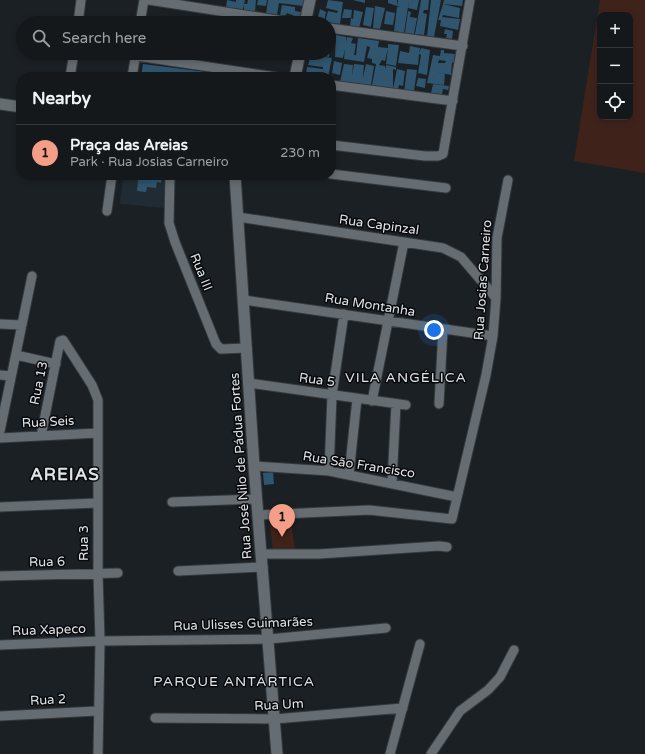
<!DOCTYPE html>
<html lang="en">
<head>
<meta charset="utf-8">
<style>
  :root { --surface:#14181b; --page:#1d2124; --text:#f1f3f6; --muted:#9da0a3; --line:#33373a; --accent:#f49e87 }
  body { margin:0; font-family:"Varela Round",sans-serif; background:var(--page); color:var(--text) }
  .controls { position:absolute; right:12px; top:12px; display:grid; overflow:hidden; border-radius:8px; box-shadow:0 2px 6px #0003 }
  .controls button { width:36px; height:36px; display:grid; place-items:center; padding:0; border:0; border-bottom:1px solid var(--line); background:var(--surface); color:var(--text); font:20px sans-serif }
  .you { position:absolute; left:434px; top:330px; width:14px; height:14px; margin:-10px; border:3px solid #fff; border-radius:50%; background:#1a73e8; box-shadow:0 0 0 6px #1a73e833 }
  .badge { display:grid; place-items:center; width:26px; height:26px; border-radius:50%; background:var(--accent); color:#111; font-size:13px; font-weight:700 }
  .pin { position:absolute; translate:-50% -33px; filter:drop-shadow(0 1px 2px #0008) }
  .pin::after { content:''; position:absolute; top:21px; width:14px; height:12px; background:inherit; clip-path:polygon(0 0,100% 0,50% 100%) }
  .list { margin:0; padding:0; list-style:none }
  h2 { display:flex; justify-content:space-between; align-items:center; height:52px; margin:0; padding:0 16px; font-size:17px }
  h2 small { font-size:13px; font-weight:400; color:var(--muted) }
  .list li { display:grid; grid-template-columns:26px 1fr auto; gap:12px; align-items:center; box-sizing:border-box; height:56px; padding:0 16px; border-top:1px solid var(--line) }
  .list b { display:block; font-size:15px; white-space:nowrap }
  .list p { margin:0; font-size:13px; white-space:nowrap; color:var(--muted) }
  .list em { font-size:13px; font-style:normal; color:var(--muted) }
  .icon { flex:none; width:22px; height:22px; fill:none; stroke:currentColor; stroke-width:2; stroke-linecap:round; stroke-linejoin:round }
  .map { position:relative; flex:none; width:645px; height:754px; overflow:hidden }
  .search { position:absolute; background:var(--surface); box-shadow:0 2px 6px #0003; left:16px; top:16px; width:320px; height:44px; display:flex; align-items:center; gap:10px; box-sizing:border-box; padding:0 14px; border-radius:22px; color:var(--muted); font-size:15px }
  .panel { position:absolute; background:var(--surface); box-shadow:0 2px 6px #0003; left:16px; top:72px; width:320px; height:108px; border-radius:16px }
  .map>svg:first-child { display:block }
</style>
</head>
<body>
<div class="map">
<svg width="645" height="754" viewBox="0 0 645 754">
  <rect width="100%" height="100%" fill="#1b2024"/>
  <path fill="#202b33" d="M 123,175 L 168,175 L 165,208 L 120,204 Z"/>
  <path fill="#3f231b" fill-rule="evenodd" d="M 600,0 L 645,0 L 645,173 L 574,161 ZM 600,15 L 630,15 L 630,117 L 600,117 Z
    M 291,521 L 295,551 L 273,553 L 270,523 Z"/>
  <path fill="#2f556f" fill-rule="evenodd" d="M 227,0 L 236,2 L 236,0 L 245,0 L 243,9 L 226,8 Z
    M 248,0 L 256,0 L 255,12 L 244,10 L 244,4 L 247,4 Z
    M 258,0 L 267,0 L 266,6 L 257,5 Z
    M 268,0 L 305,0 L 303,6 L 279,3 L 277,15 L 266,14 Z
    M 328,0 L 343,2 L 340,24 L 325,22 L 328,11 L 337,13 L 338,11 L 326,8 Z
    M 353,0 L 365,0 L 365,3 Z
    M 388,0 L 397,0 L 397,6 L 388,3 Z
    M 398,0 L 409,0 L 404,33 L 394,31 L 397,7 L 400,6 L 397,6 Z
    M 409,0 L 419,0 L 417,10 L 408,8 Z
    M 421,0 L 429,0 L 428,10 L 424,10 L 423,13 L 427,14 L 424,35 L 415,34 Z
    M 431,0 L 441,0 L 434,37 L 427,36 Z
    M 444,0 L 463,0 L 462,6 L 443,4 Z
    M 443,4 L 460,8 L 459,18 L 443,15 L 442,17 L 460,19 L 458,30 L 440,26 L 441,20 L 438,20 Z
    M 282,5 L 295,7 L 295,11 L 301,12 L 300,18 L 287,13 L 286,15 L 280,15 Z
    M 375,6 L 385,8 L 380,29 L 373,28 Z
    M 366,7 L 374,8 L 371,27 L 363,25 Z
    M 320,9 L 326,12 L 324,22 L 317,21 Z
    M 344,9 L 352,10 L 351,18 L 353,19 L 354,10 L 363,12 L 359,28 L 350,26 L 351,18 L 342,18 Z
    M 386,11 L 395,13 L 393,25 L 384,24 Z
    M 408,11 L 411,12 L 410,17 L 417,18 L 414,34 L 405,33 Z
    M 445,29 L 453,31 L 452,39 L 446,38 L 447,34 L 444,34 Z
    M 329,33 L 335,36 L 333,46 L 329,45 Z
    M 336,35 L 346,37 L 346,42 L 347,37 L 353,38 L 351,43 L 356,44 L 354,55 L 356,55 L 358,38 L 379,41 L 378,47 L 388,48 L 388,44 L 399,45 L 396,66 L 386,64 L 388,48 L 385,61 L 382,60 L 379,65 L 385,66 L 386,69 L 386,65 L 396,67 L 396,70 L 393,69 L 393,89 L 397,69 L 405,71 L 403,86 L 399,85 L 398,90 L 372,85 L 376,64 L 372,63 L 372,59 L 367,58 L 370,47 L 367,46 L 364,62 L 344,59 L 345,49 L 343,58 L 335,57 Z
    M 329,46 L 331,46 L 329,57 L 310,54 L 329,53 Z
    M 410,46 L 420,48 L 419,53 L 421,48 L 430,50 L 427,75 L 418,73 L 421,55 L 419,54 L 418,65 L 398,63 L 400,51 L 409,53 Z
    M 441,50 L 444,50 L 444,53 L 455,54 L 454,62 L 452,63 L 451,75 L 436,72 L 445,74 L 444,85 L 427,83 L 433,55 L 440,56 ZM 439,60 L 446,61 L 445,63 L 438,63 Z
    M 311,55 L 317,56 L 316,60 L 318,56 L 332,58 L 328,77 L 306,76 L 307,67 L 323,69 L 323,67 L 308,65 Z
    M 334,61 L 342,63 L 340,75 L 332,73 Z
    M 143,64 L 238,76 L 238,77 L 141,77 Z
    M 344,64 L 353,65 L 352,76 L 354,64 L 364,65 L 363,78 L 366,64 L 374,66 L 371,85 L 340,82 Z
    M 407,69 L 417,70 L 414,91 L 409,90 L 409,92 L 404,92 Z
    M 418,78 L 426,79 L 425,88 L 416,86 Z
    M 433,84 L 449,86 L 448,90 L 443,89 L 442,95 L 431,93 Z
    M 124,175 L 162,175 L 161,183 L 157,182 L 156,188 L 147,187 L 146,192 L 137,191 L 138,180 L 124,178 Z
    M 273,472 L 274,484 L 264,485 L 263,473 Z"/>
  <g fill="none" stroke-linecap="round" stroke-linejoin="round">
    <g stroke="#363a3d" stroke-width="11">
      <path id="minor" d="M 149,0 L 296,23
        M 78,23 L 81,0
        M 140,23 L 144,0
        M 329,28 L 463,46
        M 117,53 L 276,77
        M 70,77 L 74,53
        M 132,77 L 136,53
        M 331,85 L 453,101
        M 331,145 L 425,156 L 438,156 L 443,154 L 470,0
        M 331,174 L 446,188
        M 170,175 L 169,223 L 175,242 L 216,344 L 221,349 L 247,348
        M 107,211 L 112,175
        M 238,217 L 443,248 L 461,257 L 496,298
        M 244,300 L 493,336
        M 0,324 L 22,325
        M 16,355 L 56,364
        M 0,375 L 11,376
        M 249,383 L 406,405
        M 372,401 L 404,242
        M 439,404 L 443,329
        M 0,431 L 32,276
        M 41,436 L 60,341 L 63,340 L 92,385 L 98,400 L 98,574 L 100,641 L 98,754
        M 0,438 L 98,433
        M 254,466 L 329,471 L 457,497
        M 329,471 L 332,395 L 344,314
        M 349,474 L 357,399
        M 392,482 L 396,404
        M 172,502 L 257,499
        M 0,507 L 97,503
        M 259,515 L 369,510 L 452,519 L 486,375 L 493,336 L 496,298 L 497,238 L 508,180
        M 262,554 L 319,554 L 439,546 L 447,547
        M 178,571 L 263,567
        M 0,576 L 118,573
        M 0,645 L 100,641 L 269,639 L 386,628
        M 0,716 L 97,711
        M 155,718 L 275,719 L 403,708
        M 390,754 L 420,644
        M 431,754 L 460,711 L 488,690 L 500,677 L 514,650"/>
    </g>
    <g stroke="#363a3d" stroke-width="13">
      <path id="tertiary" d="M 305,23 L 310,0
        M 295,77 L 300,53
        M 0,104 L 21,107
        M 235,175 L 254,466 L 277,754"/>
    </g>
    <use href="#minor" stroke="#666d72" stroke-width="9"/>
    <use href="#tertiary" stroke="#666d72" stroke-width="11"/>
  </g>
  <g text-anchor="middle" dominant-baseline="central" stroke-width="3" stroke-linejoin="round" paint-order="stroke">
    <g font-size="13" fill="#e0e3e6" stroke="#07090b">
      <text transform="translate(379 225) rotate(8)">Rua Capinzal</text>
      <text transform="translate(201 272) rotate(68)">Rua III</text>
      <text transform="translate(483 280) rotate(-86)">Rua Josias Carneiro</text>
      <text transform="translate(370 305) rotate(9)">Rua Montanha</text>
      <text transform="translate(317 380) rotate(8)">Rua 5</text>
      <text transform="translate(39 383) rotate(-78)">Rua 13</text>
      <text transform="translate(48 422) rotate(-3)">Rua Seis</text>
      <text transform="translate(359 465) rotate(9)">Rua São Francisco</text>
      <text transform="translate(241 466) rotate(-94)">Rua José Nilo de Pádua Fortes</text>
      <text transform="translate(84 543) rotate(-90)">Rua 3</text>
      <text transform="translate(47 562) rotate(-1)">Rua 6</text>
      <text transform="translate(243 624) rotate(-2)">Rua Ulisses Guimarães</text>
      <text transform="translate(49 630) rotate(-2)">Rua Xapeco</text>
      <text transform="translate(48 700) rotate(-3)">Rua 2</text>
      <text transform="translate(279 705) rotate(-3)">Rua Um</text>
    </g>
    <g font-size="14" letter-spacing="1" fill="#e0e3e6" stroke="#07090b">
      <text x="406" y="377">VILA ANGÉLICA</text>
      <text x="234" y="681">PARQUE ANTÁRTICA</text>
    </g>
    <g font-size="17" font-weight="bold" letter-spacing="1" fill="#e0e3e6" stroke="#07090b">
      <text x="65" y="474">AREIAS</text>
    </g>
  </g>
</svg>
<div class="controls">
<button>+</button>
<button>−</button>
<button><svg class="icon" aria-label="locate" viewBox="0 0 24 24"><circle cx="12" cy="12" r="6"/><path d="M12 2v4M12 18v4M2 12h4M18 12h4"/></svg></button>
</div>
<div class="you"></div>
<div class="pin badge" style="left:282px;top:537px">1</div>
<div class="search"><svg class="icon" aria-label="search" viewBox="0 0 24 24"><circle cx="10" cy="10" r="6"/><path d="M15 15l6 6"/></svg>Search here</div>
<section class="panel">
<h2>Nearby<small></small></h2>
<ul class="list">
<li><span class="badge">1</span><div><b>Praça das Areias</b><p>Park · Rua Josias Carneiro</p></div><em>230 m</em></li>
</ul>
</section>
</div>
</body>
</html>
